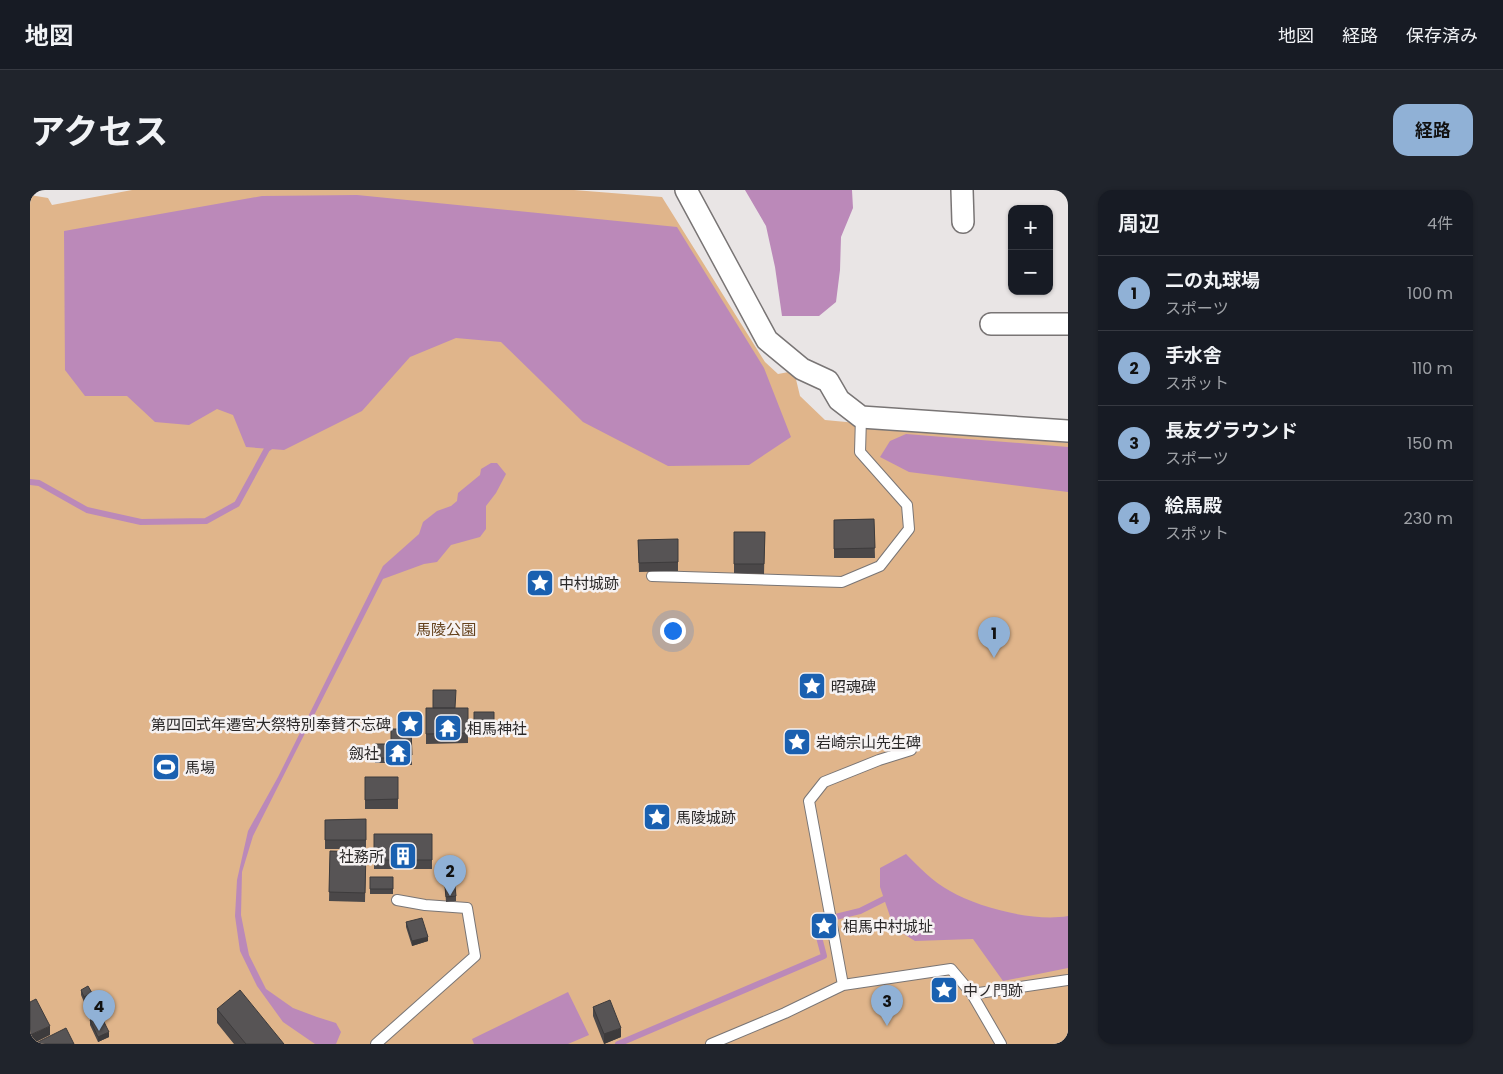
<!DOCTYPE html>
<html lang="ja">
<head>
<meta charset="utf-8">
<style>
  :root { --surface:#171b24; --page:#20242c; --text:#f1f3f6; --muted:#9ea1a6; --line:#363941; --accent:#90b1d6 }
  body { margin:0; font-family:Poppins,"Noto Sans JP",sans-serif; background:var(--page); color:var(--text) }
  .controls { position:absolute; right:15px; top:15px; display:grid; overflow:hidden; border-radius:10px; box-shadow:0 1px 4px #0004 }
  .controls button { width:45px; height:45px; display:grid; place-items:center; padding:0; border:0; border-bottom:1px solid var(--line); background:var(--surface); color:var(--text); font:25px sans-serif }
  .you { position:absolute; left:642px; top:440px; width:18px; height:18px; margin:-12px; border:4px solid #fff; border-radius:50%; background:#1a73e8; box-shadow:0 0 0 8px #1a73e833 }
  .badge { display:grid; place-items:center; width:32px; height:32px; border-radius:50%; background:var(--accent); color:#111; font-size:16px; font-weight:700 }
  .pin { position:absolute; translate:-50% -41px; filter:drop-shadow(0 1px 2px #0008) }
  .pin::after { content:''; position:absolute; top:26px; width:18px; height:15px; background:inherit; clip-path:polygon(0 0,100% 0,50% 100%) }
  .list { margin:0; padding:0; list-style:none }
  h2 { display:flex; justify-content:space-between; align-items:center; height:65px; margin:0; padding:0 20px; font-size:21px }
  h2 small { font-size:16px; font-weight:400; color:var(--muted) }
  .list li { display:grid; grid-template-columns:32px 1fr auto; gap:15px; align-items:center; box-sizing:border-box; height:75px; padding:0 20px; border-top:1px solid var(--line) }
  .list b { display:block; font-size:19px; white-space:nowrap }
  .list p { margin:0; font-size:16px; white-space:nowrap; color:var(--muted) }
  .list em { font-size:16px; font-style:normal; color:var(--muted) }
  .map { position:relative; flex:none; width:1038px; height:854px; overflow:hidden; border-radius:15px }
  header { display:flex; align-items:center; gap:30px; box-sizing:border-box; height:70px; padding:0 25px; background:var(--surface); border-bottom:1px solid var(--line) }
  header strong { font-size:24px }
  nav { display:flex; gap:28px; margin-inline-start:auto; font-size:18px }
  .intro { display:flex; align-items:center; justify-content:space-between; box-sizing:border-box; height:120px; padding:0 30px }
  h1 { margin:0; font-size:35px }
  .button { padding:12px 22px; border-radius:15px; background:var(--accent); color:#111; font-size:18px; font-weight:700 }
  main { display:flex; gap:30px; padding:0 30px }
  aside { flex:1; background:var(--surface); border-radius:15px; box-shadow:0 1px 4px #0004 }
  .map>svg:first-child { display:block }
</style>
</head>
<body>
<header>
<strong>地図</strong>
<nav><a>地図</a><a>経路</a><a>保存済み</a></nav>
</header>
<div class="intro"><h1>アクセス</h1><a class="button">経路</a></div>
<main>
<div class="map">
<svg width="1038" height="854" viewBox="0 0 1038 854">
  <rect width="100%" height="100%" fill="#e9e5e5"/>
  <path fill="#e0b58b" d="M 102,0 L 544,0 L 632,7 L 735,172 L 748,184 L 764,181 L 770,206 L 795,230 L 1038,253 L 1038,854 L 0,854 L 0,5 L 18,8 L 22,15 Z"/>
  <path fill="#bb89b9" d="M 715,0 L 822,0 L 823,18 L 811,47 L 810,80 L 806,112 L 789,126 L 752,126 L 745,77 L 736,36 Z
    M 327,5 L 647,37 L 734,178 L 761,247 L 719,275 L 638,276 L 553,232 L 471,152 L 426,148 L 380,167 L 332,221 L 254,260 L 216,257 L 203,225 L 187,219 L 159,235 L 125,232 L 97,206 L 55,206 L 35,180 L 34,41 L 232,6 Z
    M 876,244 L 1038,257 L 1038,302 L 879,282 L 850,267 L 860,251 Z
    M 461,273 L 467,273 L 476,284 L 466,303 L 456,316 L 456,339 L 450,347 L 421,355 L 407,372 L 394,374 L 353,389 L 223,646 L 212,682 L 211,725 L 219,765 L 236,799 L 263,818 L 287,827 L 306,833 L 311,842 L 306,854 L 285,854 L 253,832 L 227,796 L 210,761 L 205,726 L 207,690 L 218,641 L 248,587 L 353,376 L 389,344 L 393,332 L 407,321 L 421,316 L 427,311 L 428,303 L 450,285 L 451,279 Z
    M 876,664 C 889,677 903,692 920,701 C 950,718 1004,732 1038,726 L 1038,778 L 973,791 L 943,749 L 885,751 L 864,738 L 850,697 L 850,678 Z
    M 538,802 L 559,845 L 538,854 L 444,854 L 442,849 Z"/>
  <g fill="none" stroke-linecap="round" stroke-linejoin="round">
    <path stroke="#bb89b9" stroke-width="6" d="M 0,292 L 9,293 L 57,320 L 111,332 L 176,331 L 207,314 L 237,259 L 244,254
      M 588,854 L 794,766 L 785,732 L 830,721 L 854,709"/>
    <g stroke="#797575" stroke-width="12">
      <path id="lane" d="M 622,386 L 812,392 L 850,376 L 879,339 L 877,315 L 830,262 L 831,227
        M 813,795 L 779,611 L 794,592 L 849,570 L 881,560
        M 942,804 L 1038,790
        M 346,854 L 445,766 L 437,718 L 395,715 L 367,710
        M 681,854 L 755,823 L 813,795 L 921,779 L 942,804 L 971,854"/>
    </g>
    <g stroke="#797575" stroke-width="24">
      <path id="street" d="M 656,0 L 737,150 L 772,179 L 798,191 L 809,210 L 831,227 L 1038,241
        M 932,0 L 933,32
        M 961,134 L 1038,134"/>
    </g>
    <use href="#lane" stroke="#fff" stroke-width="10"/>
    <use href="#street" stroke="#fff" stroke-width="21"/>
  </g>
  <path fill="#4b4849" d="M 844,329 L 845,368 L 804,368 L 804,330 Z
    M 704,342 L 735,342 L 734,384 L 704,383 Z
    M 608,350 L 648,372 L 648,381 L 609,382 Z
    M 396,518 L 438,518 L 438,553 L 396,554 Z
    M 444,522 L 464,522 L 464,539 L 444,539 Z
    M 361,539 L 381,539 L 382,575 L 361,575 Z
    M 345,554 L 359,554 L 359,573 L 345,573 Z
    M 335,587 L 368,587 L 368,619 L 335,619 Z
    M 336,629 L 336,659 L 295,659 L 295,630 Z
    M 344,644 L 402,644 L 402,679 L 344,679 Z
    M 300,661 L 336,662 L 335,712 L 299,711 Z
    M 340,687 L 363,687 L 363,704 L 340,704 Z
    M 415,697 L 426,706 L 426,711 L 416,712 Z
    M 376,732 L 398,751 L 382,756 L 376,737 Z
    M 51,800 L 62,808 L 54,812 L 51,805 Z
    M 57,815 L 68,823 L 61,827 L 57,820 Z
    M 563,817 L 591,847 L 574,854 L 563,826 Z
    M 187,819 L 254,854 L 204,854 L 187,833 Z
    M 60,830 L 79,847 L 68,852 L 60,835 Z"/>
  <path fill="#3d3b3c" d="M 398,747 L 398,751 L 382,756 L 382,751 Z
    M 62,803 L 62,808 L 54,812 L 54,807 Z
    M 68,819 L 68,823 L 61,827 L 61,822 Z
    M 20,836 L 20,845 L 2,854 L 0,854 L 0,845 Z
    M 591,838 L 591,847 L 574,854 L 574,844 Z
    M 79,842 L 79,847 L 68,852 L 68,847 Z"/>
  <path fill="#575455" stroke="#3d3b3c" d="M 844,329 L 845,358 L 804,359 L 804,330 Z
    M 704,342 L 735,342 L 734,374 L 704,374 Z
    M 648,349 L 648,372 L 609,373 L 608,350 Z
    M 403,500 L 426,500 L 425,518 L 403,518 Z
    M 396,518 L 438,518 L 438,543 L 396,544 Z
    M 444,522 L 464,522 L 464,534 L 444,534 Z
    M 361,539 L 381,539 L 382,565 L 361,565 Z
    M 345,554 L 359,554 L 359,568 L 345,568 Z
    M 335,587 L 368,587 L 368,609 L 335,610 Z
    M 336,629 L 336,650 L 295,650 L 295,630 Z
    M 344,644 L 402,644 L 402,670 L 344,670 Z
    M 300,661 L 336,662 L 335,703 L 299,702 Z
    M 340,687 L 363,687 L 363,699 L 340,699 Z
    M 425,696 L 426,706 L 416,707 L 415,697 Z
    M 392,728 L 398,747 L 382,751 L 376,732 Z
    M 58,796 L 62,803 L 54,807 L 51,800 Z
    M 210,800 L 254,854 L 216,854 L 187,819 Z
    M 6,809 L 20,836 L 0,845 L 0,812 Z
    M 580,810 L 591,838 L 574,844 L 563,817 Z
    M 65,811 L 68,819 L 61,822 L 57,815 Z
    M 70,824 L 79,842 L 68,847 L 60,830 Z
    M 36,838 L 44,854 L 4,854 Z"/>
  <defs>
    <g id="sight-square" transform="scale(1.4375)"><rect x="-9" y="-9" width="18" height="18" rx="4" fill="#1a60b0" stroke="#f6f2f2"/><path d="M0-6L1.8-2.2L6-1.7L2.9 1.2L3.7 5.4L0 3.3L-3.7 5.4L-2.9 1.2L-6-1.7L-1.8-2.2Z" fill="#fff"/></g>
    <g id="temple-square" transform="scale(1.4375)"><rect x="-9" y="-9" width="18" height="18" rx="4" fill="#1a60b0" stroke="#f6f2f2"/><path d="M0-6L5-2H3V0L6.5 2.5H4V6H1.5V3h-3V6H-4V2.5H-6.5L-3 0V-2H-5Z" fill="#fff"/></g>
    <g id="stadium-square" transform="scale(1.4375)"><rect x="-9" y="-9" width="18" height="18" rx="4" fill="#1a60b0" stroke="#f6f2f2"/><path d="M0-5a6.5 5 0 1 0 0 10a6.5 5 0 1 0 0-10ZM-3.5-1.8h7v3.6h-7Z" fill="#fff"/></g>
    <g id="building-square" transform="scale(1.4375)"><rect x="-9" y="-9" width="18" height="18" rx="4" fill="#1a60b0" stroke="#f6f2f2"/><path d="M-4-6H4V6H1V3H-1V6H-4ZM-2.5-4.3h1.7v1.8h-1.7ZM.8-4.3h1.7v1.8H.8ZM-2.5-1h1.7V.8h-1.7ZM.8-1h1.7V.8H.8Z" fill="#fff"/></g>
  </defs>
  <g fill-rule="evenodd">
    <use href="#sight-square" x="510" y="393"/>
    <use href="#sight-square" x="782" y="496"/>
    <use href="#sight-square" x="380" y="534"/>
    <use href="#temple-square" x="418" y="538"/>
    <use href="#sight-square" x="767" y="552"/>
    <use href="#temple-square" x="368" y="563"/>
    <use href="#stadium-square" x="136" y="577"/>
    <use href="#sight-square" x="627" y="627"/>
    <use href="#building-square" x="373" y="666"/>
    <use href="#sight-square" x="794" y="736"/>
    <use href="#sight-square" x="914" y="800"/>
  </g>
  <g text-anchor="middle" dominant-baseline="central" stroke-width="5" stroke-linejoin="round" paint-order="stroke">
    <g font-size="15" fill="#2b2929" stroke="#f6f2f2" text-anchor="start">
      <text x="529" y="393">中村城跡</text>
      <text x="801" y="496">昭魂碑</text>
      <text x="361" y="534" text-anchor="end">第四回式年遷宮大祭特別奉賛不忘碑</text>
      <text x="437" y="538">相馬神社</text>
      <text x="786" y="552">岩崎宗山先生碑</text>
      <text x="349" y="563" text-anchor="end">劔社</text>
      <text x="155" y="577">馬場</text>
      <text x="646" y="627">馬陵城跡</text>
      <text x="354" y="666" text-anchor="end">社務所</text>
      <text x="813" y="736">相馬中村城址</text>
      <text x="933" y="800">中ノ門跡</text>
    </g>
    <g font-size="15" fill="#65421d" stroke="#f6f2f2">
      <text x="416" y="439">馬陵公園</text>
    </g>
  </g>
</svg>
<div class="controls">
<button>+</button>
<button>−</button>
</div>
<div class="you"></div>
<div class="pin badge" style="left:964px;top:468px">1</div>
<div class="pin badge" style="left:420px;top:706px">2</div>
<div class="pin badge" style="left:857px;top:836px">3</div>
<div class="pin badge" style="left:69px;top:841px">4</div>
</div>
<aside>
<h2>周辺<small>4件</small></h2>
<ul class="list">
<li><span class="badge">1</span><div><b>二の丸球場</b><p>スポーツ</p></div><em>100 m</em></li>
<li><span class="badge">2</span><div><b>手水舎</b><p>スポット</p></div><em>110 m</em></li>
<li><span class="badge">3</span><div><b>長友グラウンド</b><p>スポーツ</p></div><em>150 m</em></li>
<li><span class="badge">4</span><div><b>絵馬殿</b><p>スポット</p></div><em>230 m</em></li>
</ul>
</aside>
</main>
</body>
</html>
